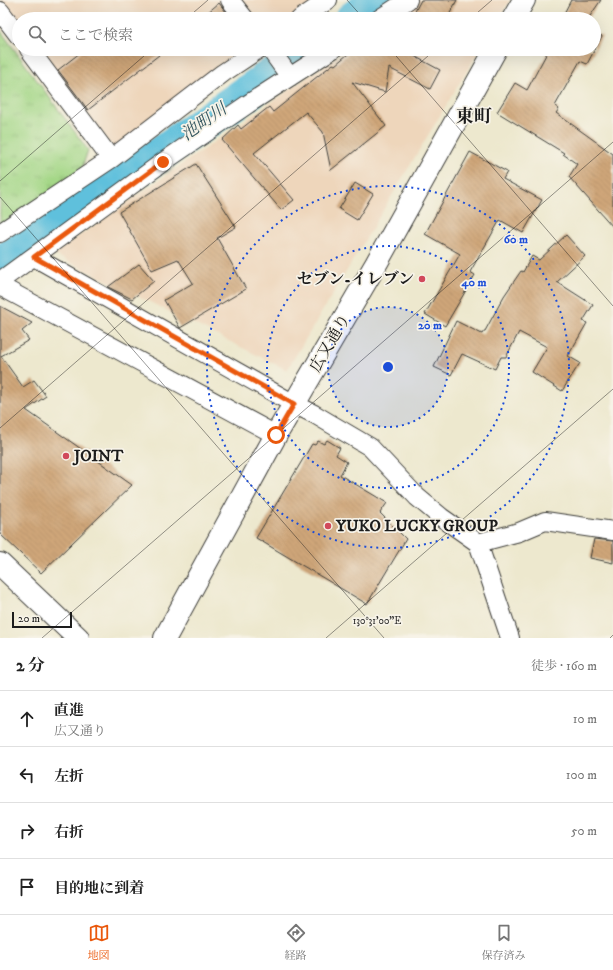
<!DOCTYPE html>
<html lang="ja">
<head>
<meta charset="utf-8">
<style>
  :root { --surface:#fff; --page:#f2f2f2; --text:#222; --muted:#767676; --line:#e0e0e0; --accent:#ea580c }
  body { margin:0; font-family:"IM FELL DW Pica","Noto Serif JP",serif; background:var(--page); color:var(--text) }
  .scale { position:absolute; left:12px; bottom:10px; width:60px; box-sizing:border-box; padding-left:4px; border:2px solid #1c1c1c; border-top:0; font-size:11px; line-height:14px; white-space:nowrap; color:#1c1c1c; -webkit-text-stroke:3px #f7f3e8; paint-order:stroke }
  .stop { position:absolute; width:12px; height:12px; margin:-9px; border:3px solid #ea580c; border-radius:50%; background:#fff }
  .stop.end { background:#ea580c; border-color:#fff; box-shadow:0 1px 4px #0008 }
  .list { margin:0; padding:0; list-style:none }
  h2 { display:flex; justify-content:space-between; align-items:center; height:52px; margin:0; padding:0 16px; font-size:17px }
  h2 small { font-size:13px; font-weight:400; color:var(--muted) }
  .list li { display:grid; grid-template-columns:26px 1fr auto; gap:12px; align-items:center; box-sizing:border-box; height:56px; padding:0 16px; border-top:1px solid var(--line) }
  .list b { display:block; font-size:15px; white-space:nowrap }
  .list p { margin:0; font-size:13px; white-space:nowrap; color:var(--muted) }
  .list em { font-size:13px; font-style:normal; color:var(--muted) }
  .icon { flex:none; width:22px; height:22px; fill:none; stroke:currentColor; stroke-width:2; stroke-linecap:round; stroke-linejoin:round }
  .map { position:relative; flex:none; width:613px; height:638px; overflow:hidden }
  .search { position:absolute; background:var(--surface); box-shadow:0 4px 16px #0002; left:12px; right:12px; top:12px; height:44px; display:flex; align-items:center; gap:10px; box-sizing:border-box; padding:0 14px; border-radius:22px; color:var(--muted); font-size:15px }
  .sheet { height:276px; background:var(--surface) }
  nav { display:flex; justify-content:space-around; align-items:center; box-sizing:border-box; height:56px; border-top:1px solid var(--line); background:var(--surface); font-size:11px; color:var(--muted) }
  nav a { display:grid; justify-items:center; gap:2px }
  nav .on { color:var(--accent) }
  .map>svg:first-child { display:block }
</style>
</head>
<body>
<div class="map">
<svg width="613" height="638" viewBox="0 0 613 638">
  <defs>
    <pattern id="park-tufts" width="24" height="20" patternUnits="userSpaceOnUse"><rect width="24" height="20" fill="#a4d787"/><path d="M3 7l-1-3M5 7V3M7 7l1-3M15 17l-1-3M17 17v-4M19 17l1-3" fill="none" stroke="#8db874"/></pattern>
    <pattern id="building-back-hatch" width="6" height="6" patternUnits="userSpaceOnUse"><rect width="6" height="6" fill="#cfa679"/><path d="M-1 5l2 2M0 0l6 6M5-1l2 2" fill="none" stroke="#b18e68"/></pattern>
  </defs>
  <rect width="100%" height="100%" fill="#f7f3e8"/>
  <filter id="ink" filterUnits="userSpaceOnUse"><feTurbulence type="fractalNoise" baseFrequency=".025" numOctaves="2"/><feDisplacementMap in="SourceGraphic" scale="8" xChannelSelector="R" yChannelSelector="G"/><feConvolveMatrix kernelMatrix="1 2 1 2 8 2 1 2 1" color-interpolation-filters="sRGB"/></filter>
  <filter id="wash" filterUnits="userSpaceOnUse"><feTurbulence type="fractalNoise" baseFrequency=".012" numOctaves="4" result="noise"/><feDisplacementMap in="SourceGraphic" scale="16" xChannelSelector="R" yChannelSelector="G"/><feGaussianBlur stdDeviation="0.9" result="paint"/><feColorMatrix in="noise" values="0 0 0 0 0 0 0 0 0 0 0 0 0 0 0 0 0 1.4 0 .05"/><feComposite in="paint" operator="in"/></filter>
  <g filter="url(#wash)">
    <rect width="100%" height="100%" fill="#ede8ce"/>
    <path fill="#eed6bb" d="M 1,0 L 220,0 L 235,19 L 19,19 L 19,24 Z
      M 235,0 L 318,0 L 292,19 L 250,19 Z
      M 418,0 L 510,0 L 499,19 L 391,19 Z
      M 38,49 L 253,49 L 114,149 Z
      M 348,49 L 480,49 L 287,370 L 53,254 Z"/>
    <path fill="url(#park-tufts)" stroke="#607a52" d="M 0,30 L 88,150 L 81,171 L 0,226 Z"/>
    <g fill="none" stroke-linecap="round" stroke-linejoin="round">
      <path stroke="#5ec0dc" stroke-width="36" d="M 353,19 L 380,0
        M 0,264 L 108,190 L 310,49"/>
    </g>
    <g id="blocks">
      <path fill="url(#building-back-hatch)" d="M 421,0 L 457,0 L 447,19 L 411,19 Z
        M 571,0 L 601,0 L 588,19 L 561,19 Z
        M 219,3 L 230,17 L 228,19 L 200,19 Z
        M 594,32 L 602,36 L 587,64 L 580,61 L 555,106 L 559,109 L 556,113 L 613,154 L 613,227 L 569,177 L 577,164 L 563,154 L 564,153 L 497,112 L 515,83 L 527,90 L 549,49 L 594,49 Z
        M 85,49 L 155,49 L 159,55 L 88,110 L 58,70 Z
        M 354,49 L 404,49 L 403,50 L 440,70 L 430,89 L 389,68 L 385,92 L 352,82 L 386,126 L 331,170 L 323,132 L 306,112 L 254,153 L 294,200 L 281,210 L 222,140 L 238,125 L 241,129 L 269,107 L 273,112 L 333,64 L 335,65 Z
        M 470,152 L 507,172 L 503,179 L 542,200 L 523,233 L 500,220 L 470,272 L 475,275 L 445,326 L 425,314 L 460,254 L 425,234 Z
        M 196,164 L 236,227 L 217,238 L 246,289 L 180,328 L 164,300 L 193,283 L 178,259 L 152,270 L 119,212 Z
        M 355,183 L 373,194 L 357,220 L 339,209 Z
        M 566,235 L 585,256 L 557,282 L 593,305 L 583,321 L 587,323 L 568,356 L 580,363 L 562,391 L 532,372 L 547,347 L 519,332 L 506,357 L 501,357 L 495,369 L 462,354 L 451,375 L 434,367 L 456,321 L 482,334 L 484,331 L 485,331 L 504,296 L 521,271 L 523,272 L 532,256 L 539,260 Z
        M 139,264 L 154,281 L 132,299 L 108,287 Z
        M 0,306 L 32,323 L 22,331 L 29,340 L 1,356 L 23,387 L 34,380 L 46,396 L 26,410 L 132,485 L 41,573 L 0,534 Z
        M 327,440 L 340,448 L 336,455 L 347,462 L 340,475 L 387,503 L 380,513 L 406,539 L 367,604 L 256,538 L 312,444 L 315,445 L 318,441 L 324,444 Z
        M 594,539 L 613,541 L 613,563 L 590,558 Z"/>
    </g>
  </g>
  <g filter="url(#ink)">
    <use href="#blocks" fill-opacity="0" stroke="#3b3b37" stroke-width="1"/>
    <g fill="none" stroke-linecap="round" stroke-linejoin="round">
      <g stroke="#3b3b37" stroke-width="20">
        <path id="street" d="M 230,0 L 245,19
          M 0,11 L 19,36
          M 300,19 L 328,0
          M 379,19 L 408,0
          M 29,49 L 111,159
          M 270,49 L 290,77
          M 0,233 L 111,159 L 223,73 L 259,49
          M 34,257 L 294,404 L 314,414 L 370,447 L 417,497 L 441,517 L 478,543 L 510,638
          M 0,281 L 163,162 L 248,104 L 333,49
          M 0,286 L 276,435
          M 478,543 L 519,532 L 545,521 L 613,531"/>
      </g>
      <g stroke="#3b3b37" stroke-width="24">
        <path id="secondary" d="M 513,19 L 524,0
          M 0,564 L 78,638
          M 165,638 L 276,435 L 376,264 L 496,49"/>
      </g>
      <use href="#street" stroke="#fff" stroke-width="18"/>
      <use href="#secondary" stroke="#fff" stroke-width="22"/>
    </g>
  </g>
  <g fill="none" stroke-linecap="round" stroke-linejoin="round" filter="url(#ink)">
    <path stroke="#ea580c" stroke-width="5" d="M 163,162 L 34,257 L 294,404 L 276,435"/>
  </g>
  <path fill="none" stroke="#1c1c1c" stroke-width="1" stroke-opacity="0.45" d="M 347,0 L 364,19M 186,19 L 208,0M 470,19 L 492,0M 390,49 L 613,306M 0,181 L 152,49M 0,197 L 384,638M 0,428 L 436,49M 42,638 L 613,142M 326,638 L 613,389M 610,638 L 613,635"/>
  <circle cx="388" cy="367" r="60" fill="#1d4ed8" fill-opacity=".12"/>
  <g fill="none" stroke="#1d4ed8" stroke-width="2" stroke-dasharray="2 4">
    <circle cx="388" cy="367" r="60"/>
    <circle cx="388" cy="367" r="121"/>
    <circle cx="388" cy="367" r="181"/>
  </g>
  <g fill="#d1495b" stroke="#f7f3e8" stroke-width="1.5">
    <circle cx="422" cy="279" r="4"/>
    <circle cx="66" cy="456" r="4"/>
    <circle cx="328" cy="526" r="4"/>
  </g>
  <g text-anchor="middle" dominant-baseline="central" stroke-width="3.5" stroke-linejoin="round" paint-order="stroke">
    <g font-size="16" font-weight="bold" fill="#1c1c1c" stroke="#f7f3e8" text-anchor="start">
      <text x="414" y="279" text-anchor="end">セブン-イレブン</text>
      <text x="74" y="456">JOINT</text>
      <text x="336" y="526">YUKO LUCKY GROUP</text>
    </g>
    <g font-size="16" fill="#1c1c1c" stroke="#f7f3e8">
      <text transform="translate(330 343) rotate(-60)">広又通り</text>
    </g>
    <g font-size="17" font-style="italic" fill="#33555f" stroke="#f7f3e8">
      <text transform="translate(204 122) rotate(-35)">池町川</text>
    </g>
    <g font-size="18" font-weight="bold" fill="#1c1c1c" stroke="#f7f3e8">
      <text x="474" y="117">東町</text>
    </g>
  </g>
  <g font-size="10" text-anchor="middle" fill="#1c1c1c" stroke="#f7f3e8" stroke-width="3.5" stroke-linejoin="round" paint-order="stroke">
    <text x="377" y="624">130°31'00"E</text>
  </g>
  <circle cx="388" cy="367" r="6" fill="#1d4ed8" stroke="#f7f3e8" stroke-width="2"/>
  <g font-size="12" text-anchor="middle" font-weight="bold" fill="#1d4ed8" stroke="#f7f3e8" stroke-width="3.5" stroke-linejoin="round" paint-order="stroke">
    <text x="516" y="243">60 m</text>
    <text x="474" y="286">40 m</text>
    <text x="430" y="329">20 m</text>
  </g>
</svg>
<div class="scale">20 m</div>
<div class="stop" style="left:276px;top:435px"></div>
<div class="stop end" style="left:163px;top:162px"></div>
<div class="search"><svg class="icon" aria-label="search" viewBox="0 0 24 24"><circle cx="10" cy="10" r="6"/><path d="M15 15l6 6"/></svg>ここで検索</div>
</div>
<section class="sheet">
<h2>2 分<small>徒歩 · 160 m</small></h2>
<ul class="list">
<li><svg class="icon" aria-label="ahead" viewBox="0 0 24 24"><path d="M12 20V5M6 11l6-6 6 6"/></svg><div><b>直進</b><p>広又通り</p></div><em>10 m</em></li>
<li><svg class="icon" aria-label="left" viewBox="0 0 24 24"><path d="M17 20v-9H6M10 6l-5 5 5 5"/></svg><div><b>左折</b></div><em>100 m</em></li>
<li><svg class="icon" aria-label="right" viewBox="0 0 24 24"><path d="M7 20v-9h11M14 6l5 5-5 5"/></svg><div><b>右折</b></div><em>50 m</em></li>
<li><svg class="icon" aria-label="arrive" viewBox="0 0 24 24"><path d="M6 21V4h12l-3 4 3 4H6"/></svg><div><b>目的地に到着</b></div></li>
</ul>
</section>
<nav>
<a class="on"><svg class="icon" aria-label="map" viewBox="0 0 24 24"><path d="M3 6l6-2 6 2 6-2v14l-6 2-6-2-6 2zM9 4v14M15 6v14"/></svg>地図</a>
<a><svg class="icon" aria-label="directions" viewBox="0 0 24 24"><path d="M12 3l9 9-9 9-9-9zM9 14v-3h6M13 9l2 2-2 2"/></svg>経路</a>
<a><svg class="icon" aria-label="saved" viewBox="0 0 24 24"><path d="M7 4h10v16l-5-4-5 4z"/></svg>保存済み</a>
</nav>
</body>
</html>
